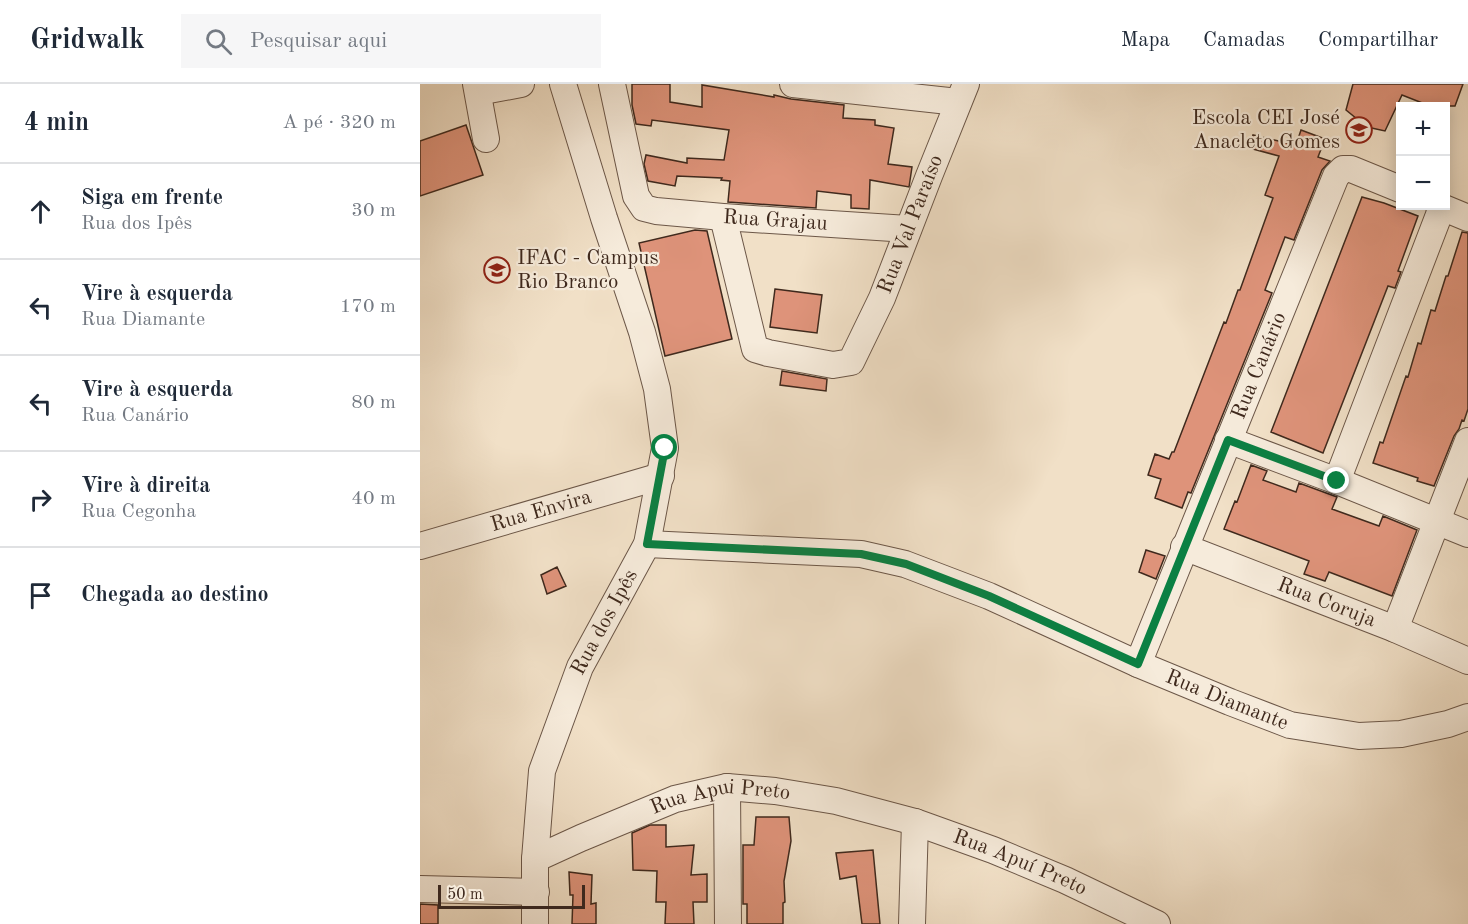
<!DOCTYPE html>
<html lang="pt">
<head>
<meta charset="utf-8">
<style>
  :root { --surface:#fff; --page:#f6f6f7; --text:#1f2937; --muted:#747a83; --line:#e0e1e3 }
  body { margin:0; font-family:"Old Standard TT",serif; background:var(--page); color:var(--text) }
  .controls { position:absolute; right:18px; top:18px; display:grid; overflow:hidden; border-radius:0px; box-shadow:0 3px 15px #0003 }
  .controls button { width:54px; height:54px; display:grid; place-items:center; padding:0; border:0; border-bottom:2px solid var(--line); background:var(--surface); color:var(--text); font:30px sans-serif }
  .scale { position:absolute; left:18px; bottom:15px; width:147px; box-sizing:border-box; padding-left:6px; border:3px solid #3f291d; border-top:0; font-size:16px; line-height:21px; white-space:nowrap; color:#3f291d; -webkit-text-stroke:4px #f6ebdb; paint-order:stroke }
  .stop { position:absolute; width:18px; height:18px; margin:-14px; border:4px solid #0b8043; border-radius:50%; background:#fff }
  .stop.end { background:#0b8043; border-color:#fff; box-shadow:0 2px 6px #0008 }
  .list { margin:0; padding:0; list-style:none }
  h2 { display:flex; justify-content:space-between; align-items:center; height:78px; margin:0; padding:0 24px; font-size:26px }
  h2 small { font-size:20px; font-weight:400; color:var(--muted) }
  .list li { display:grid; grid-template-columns:39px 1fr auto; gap:18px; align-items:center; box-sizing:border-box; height:96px; padding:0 24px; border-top:2px solid var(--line) }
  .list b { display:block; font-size:22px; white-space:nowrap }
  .list p { margin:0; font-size:20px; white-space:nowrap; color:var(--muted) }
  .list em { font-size:20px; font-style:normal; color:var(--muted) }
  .icon { flex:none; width:33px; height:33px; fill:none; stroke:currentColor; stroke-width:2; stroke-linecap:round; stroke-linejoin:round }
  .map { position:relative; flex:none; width:1048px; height:840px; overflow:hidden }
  header { display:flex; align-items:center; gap:36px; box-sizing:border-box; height:84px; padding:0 30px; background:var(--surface); border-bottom:2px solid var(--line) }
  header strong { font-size:28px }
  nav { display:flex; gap:33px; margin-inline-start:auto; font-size:21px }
  .search { width:420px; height:54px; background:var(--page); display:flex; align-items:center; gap:15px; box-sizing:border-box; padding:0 21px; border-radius:0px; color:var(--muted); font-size:22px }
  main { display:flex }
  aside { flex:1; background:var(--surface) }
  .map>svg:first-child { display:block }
</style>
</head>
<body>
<header>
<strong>Gridwalk</strong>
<div class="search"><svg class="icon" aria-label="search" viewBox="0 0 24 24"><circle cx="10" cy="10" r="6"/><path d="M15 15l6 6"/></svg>Pesquisar aqui</div>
<nav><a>Mapa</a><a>Camadas</a><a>Compartilhar</a></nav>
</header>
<main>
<aside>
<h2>4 min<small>A pé · 320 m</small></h2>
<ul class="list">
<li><svg class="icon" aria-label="ahead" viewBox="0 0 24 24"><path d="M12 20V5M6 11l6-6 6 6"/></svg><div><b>Siga em frente</b><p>Rua dos Ipês</p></div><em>30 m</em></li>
<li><svg class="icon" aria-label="left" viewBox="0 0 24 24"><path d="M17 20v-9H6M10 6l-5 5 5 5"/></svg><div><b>Vire à esquerda</b><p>Rua Diamante</p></div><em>170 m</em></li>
<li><svg class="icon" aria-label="left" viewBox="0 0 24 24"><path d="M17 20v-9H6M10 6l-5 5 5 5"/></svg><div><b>Vire à esquerda</b><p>Rua Canário</p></div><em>80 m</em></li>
<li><svg class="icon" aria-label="right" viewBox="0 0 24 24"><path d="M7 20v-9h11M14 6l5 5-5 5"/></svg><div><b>Vire à direita</b><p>Rua Cegonha</p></div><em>40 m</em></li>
<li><svg class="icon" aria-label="arrive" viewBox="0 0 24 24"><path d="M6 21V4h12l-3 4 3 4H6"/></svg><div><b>Chegada ao destino</b></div></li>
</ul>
</aside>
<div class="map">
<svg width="1048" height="840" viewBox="0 0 1048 840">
  <rect width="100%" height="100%" fill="#f1e0c7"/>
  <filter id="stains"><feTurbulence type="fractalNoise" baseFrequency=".00333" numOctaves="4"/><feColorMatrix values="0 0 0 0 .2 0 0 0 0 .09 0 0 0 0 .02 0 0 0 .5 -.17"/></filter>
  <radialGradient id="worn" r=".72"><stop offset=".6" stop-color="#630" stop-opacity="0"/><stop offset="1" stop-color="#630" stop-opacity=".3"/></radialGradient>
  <path fill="#de937a" stroke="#3f291d" stroke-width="1.5" d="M 212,0 L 250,0 L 250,18 L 282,23 L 282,1 L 354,13 L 354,11 L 371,15 L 424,21 L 423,34 L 455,36 L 455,41 L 474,44 L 468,80 L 492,83 L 489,103 L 450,96 L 449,125 L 431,124 L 431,111 L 397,107 L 396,124 L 308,118 L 310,97 L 301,96 L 302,94 L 257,92 L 255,102 L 228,97 L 224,80 L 226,71 L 267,79 L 267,74 L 304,76 L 309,46 L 232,36 L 231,42 L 216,40 L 212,21 Z
    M 933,0 L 1043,0 L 1035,22 L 1010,22 L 982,11 L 965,47 L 947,43 L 926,26 Z
    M 46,41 L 63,91 L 0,112 L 0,57 Z
    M 881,46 L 905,55 L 898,73 L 910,77 L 902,86 L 874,156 L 865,153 L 845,206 L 852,209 L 771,409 L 768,408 L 762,424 L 735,414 L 741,395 L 728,391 L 735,370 L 749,375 L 752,368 L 754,368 L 804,238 L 806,239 L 818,206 L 820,206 L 853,114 L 845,111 L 859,72 L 829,64 L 833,51 L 876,61 Z
    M 942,113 L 964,119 L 998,132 L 978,187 L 981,188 L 975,204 L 968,202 L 903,369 L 851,348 Z
    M 275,146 L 287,147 L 312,255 L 245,272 L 219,159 Z
    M 1042,148 L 1048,149 L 1048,325 L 1044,337 L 1042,336 L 1039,345 L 1034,352 L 1014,402 L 997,397 L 998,394 L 953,379 L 960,358 L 963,359 L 986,292 L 988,293 L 998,259 L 1001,260 L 1011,226 L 1015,227 L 1026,192 L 1028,192 Z
    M 355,205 L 402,211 L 397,249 L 350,243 Z
    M 362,287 L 407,295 L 406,307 L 360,301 Z
    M 831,381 L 847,387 L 843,396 L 876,408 L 879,399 L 917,413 L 912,425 L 959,442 L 963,432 L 997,446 L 972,512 L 909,488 L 905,497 L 884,490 L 889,477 L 804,445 L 815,417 L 817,418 Z
    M 726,466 L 745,472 L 736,495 L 719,488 Z
    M 137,483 L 146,502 L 127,510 L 121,491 Z
    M 336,733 L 369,733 L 371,757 L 364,797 L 365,818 L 363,819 L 363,840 L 327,840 L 327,820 L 323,820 L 323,761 L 334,761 Z
    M 230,741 L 246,741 L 246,763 L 274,761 L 271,791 L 287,790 L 287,818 L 273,818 L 274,840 L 245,840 L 246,818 L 236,818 L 237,787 L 213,786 L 212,749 Z
    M 453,766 L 460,840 L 442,840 L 436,792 L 420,795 L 416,769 Z
    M 149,788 L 172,791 L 171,820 L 176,819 L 176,840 L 152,840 L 153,811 L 150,811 Z
    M 0,820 L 18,821 L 18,840 L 0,840 Z"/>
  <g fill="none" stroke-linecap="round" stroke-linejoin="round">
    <g stroke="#6c5748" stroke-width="28">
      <g id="minor">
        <path d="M 56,0 L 66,55"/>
        <path id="s1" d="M 192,0 L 216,112 L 224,124 L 236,127 L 303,133 L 488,145"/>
        <path d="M 373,0 L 538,18"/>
        <path d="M 58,8 L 101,0"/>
        <path d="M 1019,122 L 1048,134"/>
        <path id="s2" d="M 303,133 L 335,265 L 348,269 L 413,281 L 431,278 L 462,214 L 509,92 L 546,0"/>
        <path d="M 808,356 L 917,397 L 1048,450"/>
        <path d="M 917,397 L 1022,123"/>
        <path id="s3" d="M 227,460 L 441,470 L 485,480 L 569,512 L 718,580 L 810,618 L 870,641 L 939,652 L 981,650 L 1028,640 L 1048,633"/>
        <path id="s4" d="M 0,462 L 241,392"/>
        <path id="s5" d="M 764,463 L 975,545 L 1048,577"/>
        <path d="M 975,545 L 1048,357"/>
        <path id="s6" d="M 718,580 L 916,92 L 923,85 L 931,85 L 980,105"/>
        <path d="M 307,703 L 308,840"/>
        <path id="s7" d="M 115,775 L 161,754 L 255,715 L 307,703 L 355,707 L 416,717 L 495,738 L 573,766 L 645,796 L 737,840"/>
        <path d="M 0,805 L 116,808"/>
        <path id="s8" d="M 115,840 L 115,775 L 122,687 L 160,583 L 227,460 L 245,364 L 237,305 L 222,248 L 184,134 L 143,0"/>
        <path d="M 492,840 L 495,738"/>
      </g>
    </g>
    <use href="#minor" stroke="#f6ebdb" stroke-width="26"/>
  </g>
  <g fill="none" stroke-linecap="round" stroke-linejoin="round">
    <path stroke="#0b8043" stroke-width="8" d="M 245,364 L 227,460 L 441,470 L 486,480 L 569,512 L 718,580 L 808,356 L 917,397"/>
  </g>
  <defs>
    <g id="school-ring" transform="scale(1.35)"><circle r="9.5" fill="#f6ebdb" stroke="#8f2418" stroke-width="1.5"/><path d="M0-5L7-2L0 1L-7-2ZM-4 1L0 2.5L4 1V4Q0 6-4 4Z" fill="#8f2418"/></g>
    <g id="university-ring" transform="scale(1.35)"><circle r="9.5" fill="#f6ebdb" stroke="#8f2418" stroke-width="1.5"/><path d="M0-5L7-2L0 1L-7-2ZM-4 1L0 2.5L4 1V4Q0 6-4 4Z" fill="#8f2418"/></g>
  </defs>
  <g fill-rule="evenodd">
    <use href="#school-ring" x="939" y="46"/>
    <use href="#university-ring" x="77" y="186"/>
  </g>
  <g text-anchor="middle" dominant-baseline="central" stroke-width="4.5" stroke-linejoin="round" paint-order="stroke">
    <g font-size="21" fill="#3f291d" stroke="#f6ebdb" text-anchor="end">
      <text x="920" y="34">Escola CEI José<tspan x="920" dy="24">Anacleto Gomes</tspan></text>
      <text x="97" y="174" text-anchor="start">IFAC - Campus<tspan x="97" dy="24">Rio Branco</tspan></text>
    </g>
    <g font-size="21" fill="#3f291d" stroke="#f6ebdb">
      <text stroke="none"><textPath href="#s1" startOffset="261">Rua Grajau</textPath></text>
      <text stroke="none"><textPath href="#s2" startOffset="384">Rua Val Paraíso</textPath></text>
      <text stroke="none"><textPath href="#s6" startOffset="322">Rua Canário</textPath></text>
      <text stroke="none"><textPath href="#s4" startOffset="126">Rua Envira</textPath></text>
      <text stroke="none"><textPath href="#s5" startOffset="153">Rua Coruja</textPath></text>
      <text stroke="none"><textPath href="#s8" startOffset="315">Rua dos Ipês</textPath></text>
      <text stroke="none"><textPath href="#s3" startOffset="609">Rua Diamante</textPath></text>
      <text stroke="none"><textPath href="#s7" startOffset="198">Rua Apui Preto</textPath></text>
      <text stroke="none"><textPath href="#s7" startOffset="510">Rua Apuí Preto</textPath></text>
    </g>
  </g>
  <rect width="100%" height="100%" filter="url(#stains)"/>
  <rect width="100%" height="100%" fill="url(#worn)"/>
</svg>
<div class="controls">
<button>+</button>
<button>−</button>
</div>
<div class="scale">50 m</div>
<div class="stop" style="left:245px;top:364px"></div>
<div class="stop end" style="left:917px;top:397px"></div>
</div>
</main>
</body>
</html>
